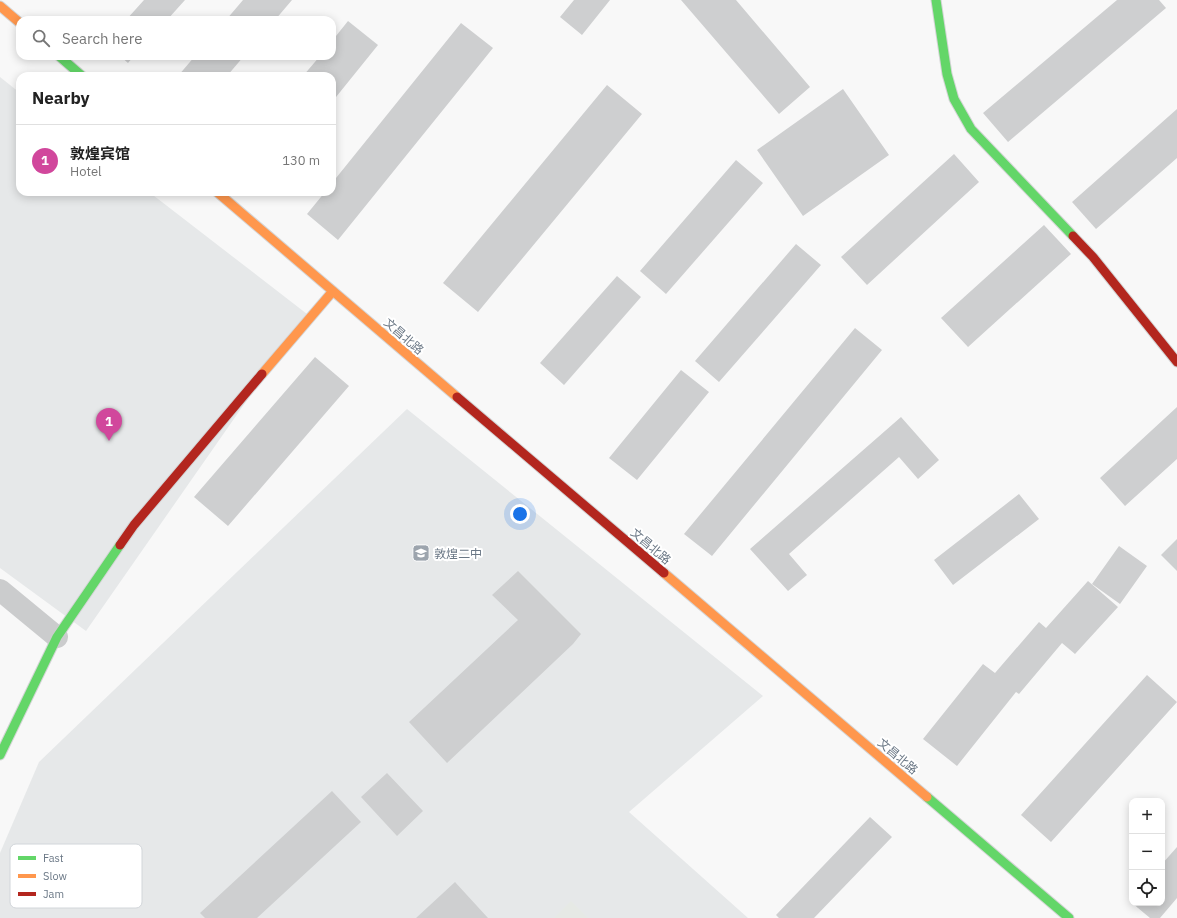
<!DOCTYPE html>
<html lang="en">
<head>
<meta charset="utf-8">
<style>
  :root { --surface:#fff; --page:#f2f2f2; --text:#222; --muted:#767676; --line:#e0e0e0; --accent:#2563eb }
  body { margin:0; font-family:"IBM Plex Sans","Noto Sans SC",sans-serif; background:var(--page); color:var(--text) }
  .controls { position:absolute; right:12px; bottom:12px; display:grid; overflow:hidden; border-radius:8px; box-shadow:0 2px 10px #0003 }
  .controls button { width:36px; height:36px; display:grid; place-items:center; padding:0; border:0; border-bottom:1px solid var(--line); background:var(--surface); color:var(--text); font:20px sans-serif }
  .you { position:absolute; left:520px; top:514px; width:14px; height:14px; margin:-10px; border:3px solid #fff; border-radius:50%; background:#1a73e8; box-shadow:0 0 0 6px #1a73e833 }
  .badge { display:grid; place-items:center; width:26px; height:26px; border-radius:50%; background:var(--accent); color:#fff; font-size:13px; font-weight:700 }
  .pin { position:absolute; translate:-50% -33px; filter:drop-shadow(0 1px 2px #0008) }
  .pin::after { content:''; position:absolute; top:21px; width:14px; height:12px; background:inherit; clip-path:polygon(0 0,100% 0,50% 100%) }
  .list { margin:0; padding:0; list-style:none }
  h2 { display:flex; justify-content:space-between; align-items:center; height:52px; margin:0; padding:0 16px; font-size:17px }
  h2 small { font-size:13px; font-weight:400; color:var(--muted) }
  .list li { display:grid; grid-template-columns:26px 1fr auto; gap:12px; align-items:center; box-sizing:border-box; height:72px; padding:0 16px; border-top:1px solid var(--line) }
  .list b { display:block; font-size:15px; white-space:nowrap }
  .list p { margin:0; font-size:13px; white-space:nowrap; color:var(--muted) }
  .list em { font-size:13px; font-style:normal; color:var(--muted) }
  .icon { flex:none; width:22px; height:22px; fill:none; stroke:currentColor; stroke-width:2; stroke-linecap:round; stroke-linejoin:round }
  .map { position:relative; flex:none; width:1177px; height:918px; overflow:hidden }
  .search { position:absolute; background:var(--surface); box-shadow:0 2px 10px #0003; left:16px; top:16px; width:320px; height:44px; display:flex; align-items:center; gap:10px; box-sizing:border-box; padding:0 14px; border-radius:12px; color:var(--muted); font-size:15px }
  .panel { position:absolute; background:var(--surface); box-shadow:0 2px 10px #0003; left:16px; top:72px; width:320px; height:124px; border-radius:12px }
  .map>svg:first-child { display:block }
</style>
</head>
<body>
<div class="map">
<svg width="1177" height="918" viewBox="0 0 1177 918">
  <rect width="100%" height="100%" fill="#f8f8f8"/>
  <path fill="#e6e8e9" d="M 0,77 L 20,93 L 20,192 L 149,192 L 307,314 L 86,631 L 0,568 Z
    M 407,409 L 763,696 L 629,812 L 748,918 L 0,918 L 0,853 L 39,762 Z"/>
  <path fill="#e6e9e5" d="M 571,901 L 588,918 L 554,918 Z"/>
  <path fill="#cecfd0" d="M 144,0 L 185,0 L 167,20 L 126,20 Z
    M 243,0 L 292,0 L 275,20 L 226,20 Z
    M 574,0 L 610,0 L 582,35 L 560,17 Z
    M 681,0 L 736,0 L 810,87 L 779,114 Z
    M 1117,0 L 1159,0 L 1166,8 L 1008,142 L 983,113 Z
    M 348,21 L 378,45 L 332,102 L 332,76 L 303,76 L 320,56 L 332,56 L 332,41 Z
    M 461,23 L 493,48 L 338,240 L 307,214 L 325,192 L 332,192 L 332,183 Z
    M 120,56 L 134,56 L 128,63 Z
    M 195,56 L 244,56 L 227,76 L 178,76 Z
    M 607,85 L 642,114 L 478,312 L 443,283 Z
    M 843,89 L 889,155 L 803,216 L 757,150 Z
    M 1177,109 L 1177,158 L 1096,229 L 1072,202 Z
    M 954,154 L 979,182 L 867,285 L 841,257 Z
    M 736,160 L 763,183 L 666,294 L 640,271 Z
    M 1044,225 L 1071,254 L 968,347 L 941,318 Z
    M 796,244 L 821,265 L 719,382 L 695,361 Z
    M 617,276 L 641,297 L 564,385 L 540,363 Z
    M 855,328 L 882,350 L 712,556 L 684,534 Z
    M 315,357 L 349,386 L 228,526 L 194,497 Z
    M 681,370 L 709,392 L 637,480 L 609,458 Z
    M 1177,407 L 1177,459 L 1125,506 L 1100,478 Z
    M 901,417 L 939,460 L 918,479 L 899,457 L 789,554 L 807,575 L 788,591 L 750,549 Z
    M 1019,494 L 1039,519 L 953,585 L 934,560 Z
    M 1177,539 L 1177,571 L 1161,555 Z
    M 1119,546 L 1147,566 L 1120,604 L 1092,584 Z
    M 518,571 L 581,634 L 573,644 L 447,763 L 409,722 L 518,620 L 492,595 Z
    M 1088,581 L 1118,607 L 1075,654 L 1062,643 L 1019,694 L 1016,692 L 957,766 L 923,739 L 983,664 L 995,673 L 1039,622 L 1046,628 Z
    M 1147,675 L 1177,702 L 1051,842 L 1021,815 Z
    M 387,773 L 423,811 L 397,836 L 361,797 Z
    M 332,791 L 361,822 L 257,918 L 205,918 L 200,913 Z
    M 870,817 L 892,837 L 814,918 L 779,918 L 776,915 Z
    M 1177,847 L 1177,898 L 1160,918 L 1150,918 L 1132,903 L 1162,903 L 1162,864 Z
    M 455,882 L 488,918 L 416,918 Z"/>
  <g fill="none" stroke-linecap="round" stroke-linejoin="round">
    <g stroke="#d4d5d6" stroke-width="11">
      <path id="fast" d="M 936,0 L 947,74 L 954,99 L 971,129 L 1073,236
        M 59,56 L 82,76
        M 0,755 L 57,637 L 120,545
        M 927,797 L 1069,918"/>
    </g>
    <g stroke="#d4d5d6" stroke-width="11">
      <path id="slow" d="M 0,6 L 20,23
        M 217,192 L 457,397
        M 262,374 L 333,291
        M 664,573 L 927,797"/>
    </g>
    <g stroke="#d4d5d6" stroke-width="11">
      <path id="jam" d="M 1073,236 L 1093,257 L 1177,362
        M 457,397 L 664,573
        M 120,545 L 134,525 L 262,374"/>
    </g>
    <path stroke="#cbcccd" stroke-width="22" d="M 0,590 L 57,637"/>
    <use href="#fast" stroke="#63d668" stroke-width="9"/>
    <use href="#slow" stroke="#ff974d" stroke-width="9"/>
    <use href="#jam" stroke="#b3261e" stroke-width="9"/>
  </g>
  <defs>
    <g id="school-square" transform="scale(0.9)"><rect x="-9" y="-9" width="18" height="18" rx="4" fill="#9ca4ad" stroke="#fff"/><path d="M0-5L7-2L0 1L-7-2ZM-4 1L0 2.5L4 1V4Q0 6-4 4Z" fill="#fff"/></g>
  </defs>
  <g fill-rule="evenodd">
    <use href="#school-square" x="421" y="553"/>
  </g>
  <g text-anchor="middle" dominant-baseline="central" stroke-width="4" stroke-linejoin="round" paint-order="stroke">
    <g font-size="12" fill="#6a7785" stroke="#fff">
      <text transform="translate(404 336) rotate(41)">文昌北路</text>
      <text transform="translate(651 546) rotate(40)">文昌北路</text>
      <text transform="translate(898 756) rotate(40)">文昌北路</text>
    </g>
    <g font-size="12" fill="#6a7785" stroke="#fff" text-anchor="start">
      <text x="434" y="553">敦煌二中</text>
    </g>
  </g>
  <rect x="10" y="844" width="132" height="64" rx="6" fill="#fff" stroke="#d2d6da" stroke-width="1"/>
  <rect x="18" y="856" width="18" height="4" fill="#63d668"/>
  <rect x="18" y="874" width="18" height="4" fill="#ff974d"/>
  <rect x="18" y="892" width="18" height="4" fill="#b3261e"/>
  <g font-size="11" fill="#6a7785">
    <text x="43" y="862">Fast</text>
    <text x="43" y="880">Slow</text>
    <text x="43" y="898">Jam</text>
  </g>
</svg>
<div class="controls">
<button>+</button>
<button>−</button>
<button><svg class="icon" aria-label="locate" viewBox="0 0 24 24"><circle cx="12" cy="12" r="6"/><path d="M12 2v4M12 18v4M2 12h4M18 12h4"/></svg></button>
</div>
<div class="you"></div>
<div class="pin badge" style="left:109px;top:441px;background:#d1479c">1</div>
<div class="search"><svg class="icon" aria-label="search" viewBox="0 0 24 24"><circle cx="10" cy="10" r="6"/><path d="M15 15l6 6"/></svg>Search here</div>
<section class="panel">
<h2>Nearby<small></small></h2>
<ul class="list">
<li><span class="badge" style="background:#d1479c">1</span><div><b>敦煌宾馆</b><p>Hotel</p></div><em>130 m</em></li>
</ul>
</section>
</div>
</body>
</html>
